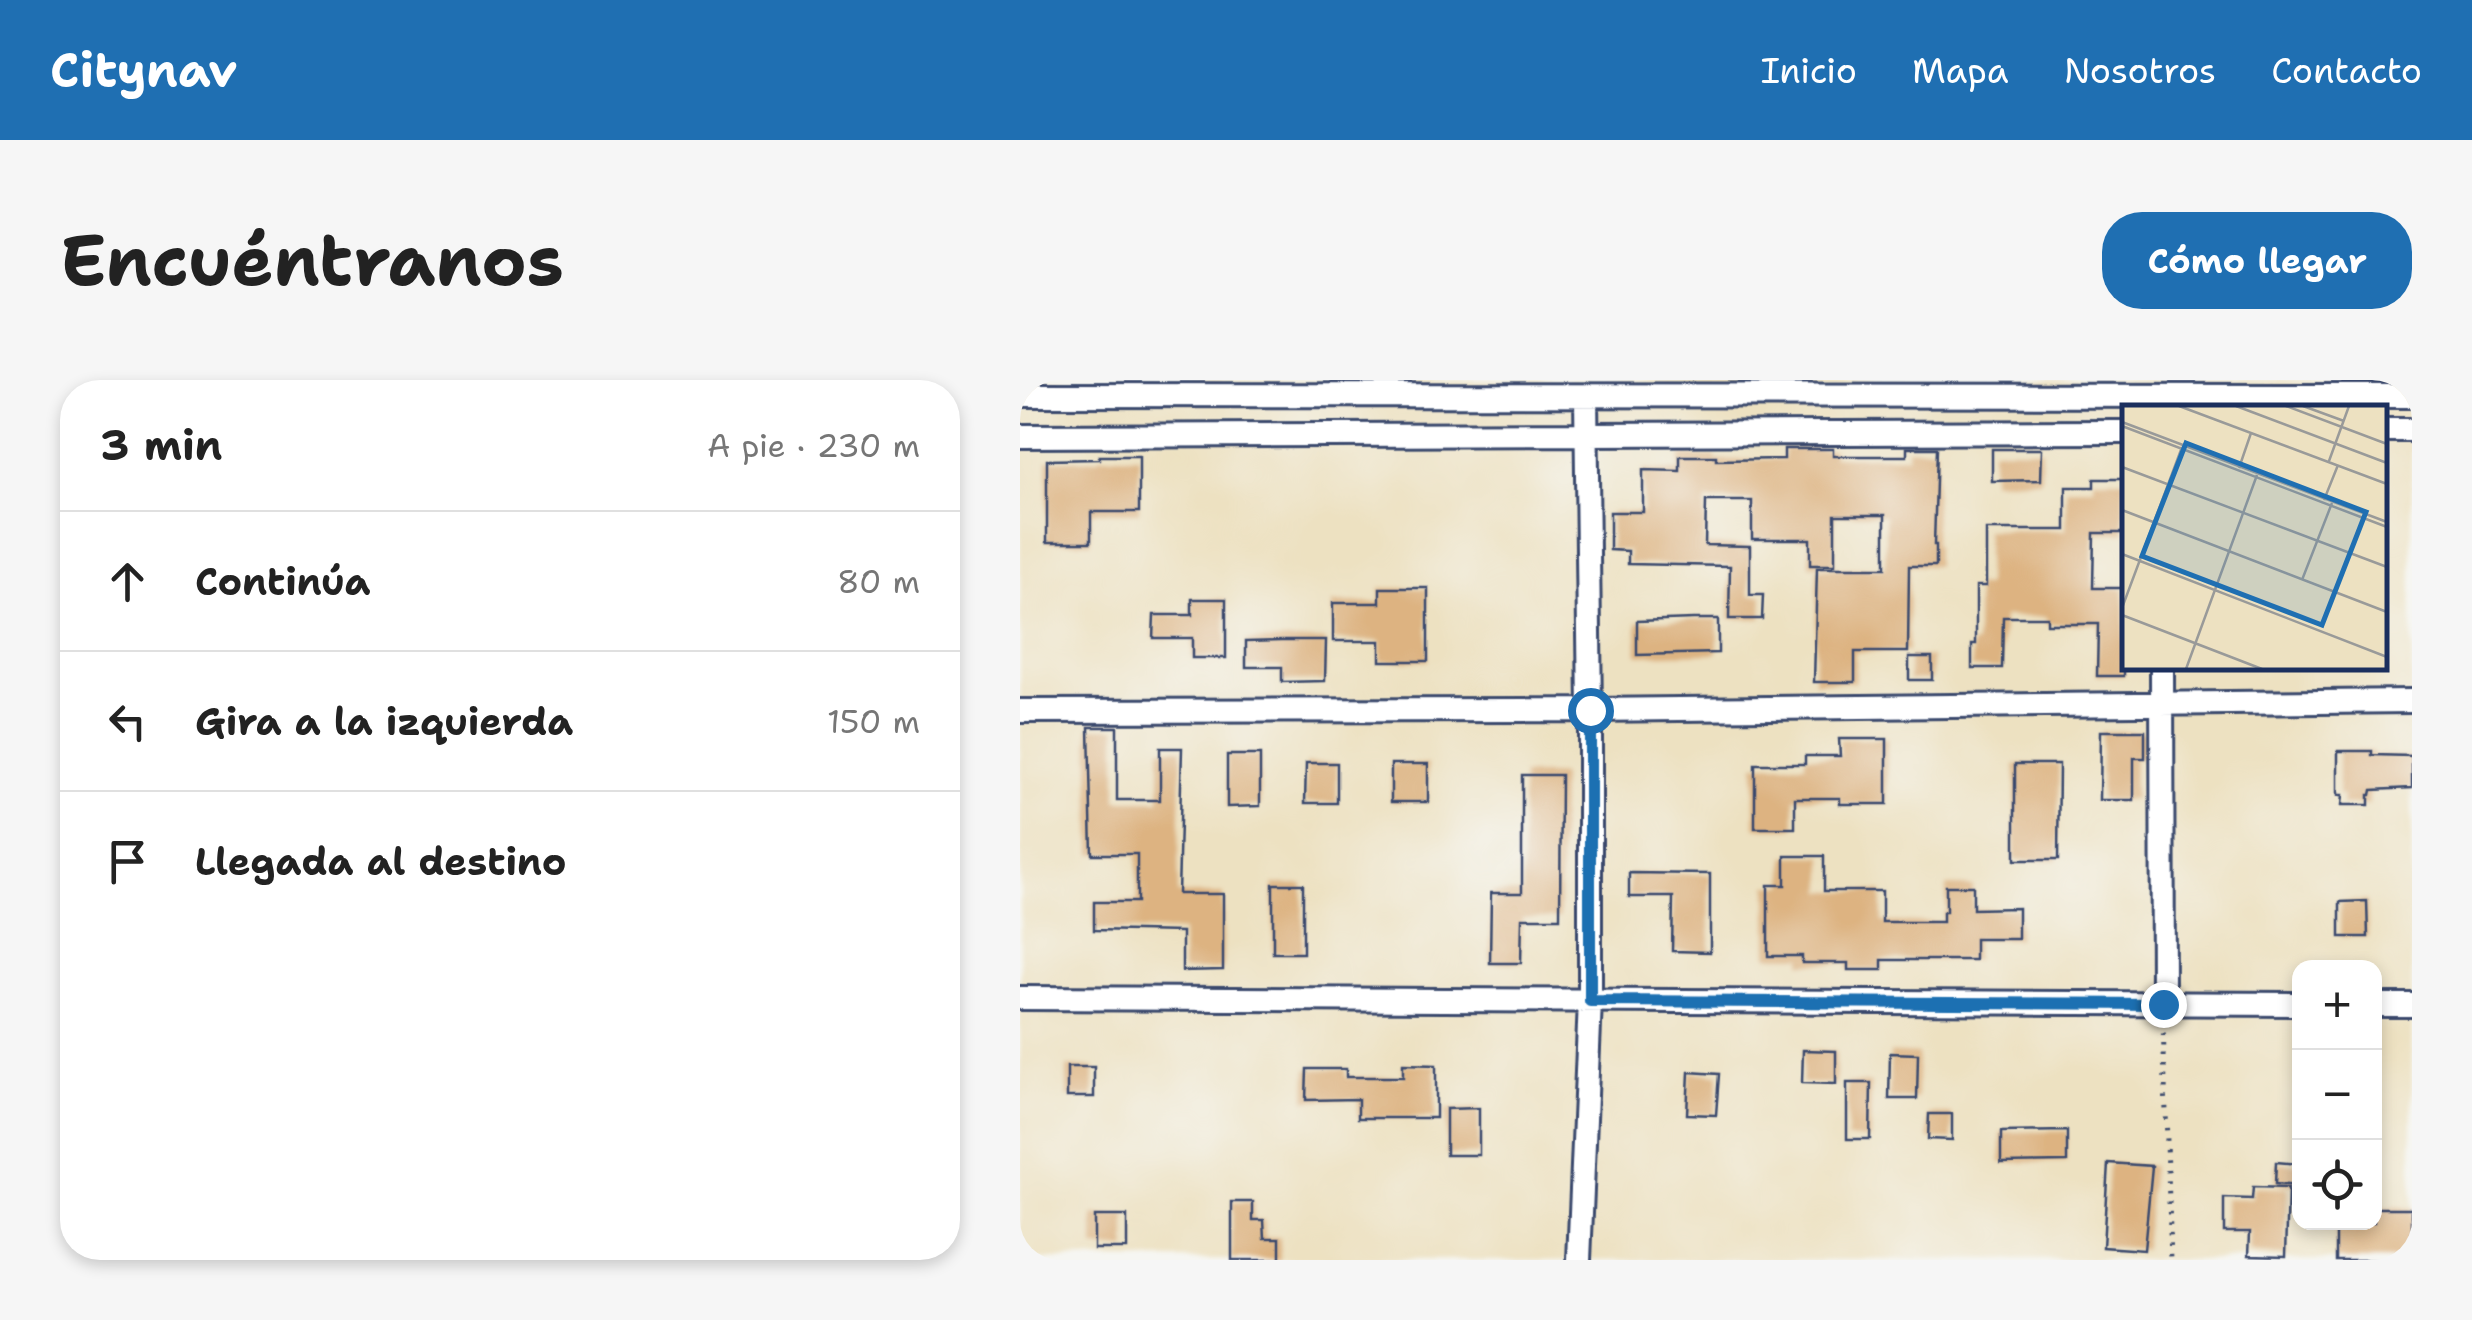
<!DOCTYPE html>
<html lang="es">
<head>
<meta charset="utf-8">
<style>
  :root { --surface:#fff; --page:#f6f6f6; --text:#222; --muted:#767676; --line:#e0e0e0; --accent:#1f6fb2 }
  body { margin:0; font-family:"Shantell Sans",sans-serif; background:var(--page); color:var(--text) }
  .controls { position:absolute; right:30px; bottom:30px; display:grid; overflow:hidden; border-radius:20px; box-shadow:0 5px 15px #0003 }
  .controls button { width:90px; height:90px; display:grid; place-items:center; padding:0; border:0; border-bottom:2px solid var(--line); background:var(--surface); color:var(--text); font:50px sans-serif }
  .stop { position:absolute; width:30px; height:30px; margin:-22px; border:8px solid #1f6fb2; border-radius:50%; background:#fff }
  .stop.end { background:#1f6fb2; border-color:#fff; box-shadow:0 2px 10px #0008 }
  .list { margin:0; padding:0; list-style:none }
  h2 { display:flex; justify-content:space-between; align-items:center; height:130px; margin:0; padding:0 40px; font-size:42px }
  h2 small { font-size:32px; font-weight:400; color:var(--muted) }
  .list li { display:grid; grid-template-columns:65px 1fr auto; gap:30px; align-items:center; box-sizing:border-box; height:140px; padding:0 40px; border-top:2px solid var(--line) }
  .list b { display:block; font-size:38px; white-space:nowrap }
  .list em { font-size:32px; font-style:normal; color:var(--muted) }
  .icon { flex:none; width:55px; height:55px; fill:none; stroke:currentColor; stroke-width:2; stroke-linecap:round; stroke-linejoin:round }
  .map { position:relative; flex:none; width:1392px; height:880px; overflow:hidden; border-radius:40px }
  header { display:flex; align-items:center; gap:60px; box-sizing:border-box; height:140px; padding:0 50px; background:var(--accent); color:#fff }
  header strong { font-size:48px }
  nav { display:flex; gap:55px; margin-inline-start:auto; font-size:35px }
  .intro { display:flex; align-items:center; justify-content:space-between; box-sizing:border-box; height:240px; padding:0 60px }
  h1 { margin:0; font-size:70px }
  .button { padding:25px 45px; border-radius:40px; background:var(--accent); color:#fff; font-size:35px; font-weight:700 }
  main { display:flex; gap:60px; padding:0 60px }
  aside { flex:1; background:var(--surface); border-radius:40px; box-shadow:0 5px 15px #0003 }
  .map>svg:first-child { display:block }
</style>
</head>
<body>
<header>
<strong>Citynav</strong>
<nav><a>Inicio</a><a>Mapa</a><a>Nosotros</a><a>Contacto</a></nav>
</header>
<div class="intro"><h1>Encuéntranos</h1><a class="button">Cómo llegar</a></div>
<main>
<aside>
<h2>3 min<small>A pie · 230 m</small></h2>
<ul class="list">
<li><svg class="icon" aria-label="ahead" viewBox="0 0 24 24"><path d="M12 20V5M6 11l6-6 6 6"/></svg><div><b>Continúa</b></div><em>80 m</em></li>
<li><svg class="icon" aria-label="left" viewBox="0 0 24 24"><path d="M17 20v-9H6M10 6l-5 5 5 5"/></svg><div><b>Gira a la izquierda</b></div><em>150 m</em></li>
<li><svg class="icon" aria-label="arrive" viewBox="0 0 24 24"><path d="M6 21V4h12l-3 4 3 4H6"/></svg><div><b>Llegada al destino</b></div></li>
</ul>
</aside>
<div class="map">
<svg width="1392" height="880" viewBox="0 0 1392 880">
  <rect width="100%" height="100%" fill="#f6f6f2"/>
  <filter id="ink" filterUnits="userSpaceOnUse"><feTurbulence type="fractalNoise" baseFrequency=".01" numOctaves="2"/><feDisplacementMap in="SourceGraphic" scale="20" xChannelSelector="R" yChannelSelector="G"/><feConvolveMatrix kernelMatrix="1 2 1 2 8 2 1 2 1" color-interpolation-filters="sRGB"/></filter>
  <filter id="wash" filterUnits="userSpaceOnUse"><feTurbulence type="fractalNoise" baseFrequency=".0048" numOctaves="4" result="noise"/><feDisplacementMap in="SourceGraphic" scale="40" xChannelSelector="R" yChannelSelector="G"/><feGaussianBlur stdDeviation="2.25" result="paint"/><feColorMatrix in="noise" values="0 0 0 0 0 0 0 0 0 0 0 0 0 0 0 0 0 1.4 0 .05"/><feComposite in="paint" operator="in"/></filter>
  <g filter="url(#wash)">
    <rect width="100%" height="100%" fill="#ede1c1"/>
    <g id="blocks">
      <path fill="#ddb381" d="M 887,68 L 917,68 L 914,165 L 916,165 L 916,186 L 889,186 L 888,272 L 835,272 L 835,302 L 794,302 L 797,188 L 865,188 L 865,135 L 815,135 L 815,185 L 790,185 L 790,159 L 732,159 L 732,121 L 686,121 L 685,165 L 730,166 L 730,215 L 743,215 L 742,239 L 709,239 L 710,186 L 608,184 L 608,171 L 590,170 L 590,132 L 623,132 L 623,90 L 660,91 L 660,76 L 696,76 L 696,80 L 764,79 L 764,69 L 813,69 L 813,76 L 887,76 Z
        M 972,69 L 1022,69 L 1021,100 L 972,101 Z
        M 79,76 L 119,76 L 119,132 L 71,132 L 71,162 L 27,162 L 27,80 L 79,79 Z
        M 1074,99 L 1104,99 L 1104,153 L 1074,153 L 1073,208 L 1104,208 L 1104,296 L 1077,296 L 1078,244 L 1027,244 L 1027,237 L 983,237 L 982,288 L 952,288 L 952,264 L 956,264 L 956,206 L 966,206 L 966,150 L 1046,150 L 1046,107 L 1074,107 Z
        M 360,208 L 408,208 L 408,281 L 360,281 L 360,261 L 313,261 L 313,223 L 360,223 Z
        M 172,219 L 206,219 L 206,278 L 172,278 L 172,258 L 133,258 L 134,235 L 172,235 Z
        M 673,239 L 698,239 L 698,273 L 617,275 L 617,241 Z
        M 262,260 L 306,260 L 305,301 L 262,302 L 262,287 L 226,287 L 226,261 Z
        M 889,277 L 912,277 L 912,300 L 889,300 Z
        M 69,347 L 97,347 L 97,420 L 140,420 L 140,368 L 162,368 L 158,514 L 203,514 L 203,590 L 162,591 L 162,552 L 74,550 L 74,522 L 117,522 L 117,474 L 72,474 Z
        M 1081,351 L 1125,351 L 1125,378 L 1114,378 L 1114,420 L 1080,420 Z
        M 819,359 L 867,359 L 867,424 L 820,424 L 820,418 L 775,418 L 775,448 L 735,448 L 735,384 L 785,384 L 785,376 L 820,376 Z
        M 1318,371 L 1352,371 L 1352,375 L 1392,376 L 1392,408 L 1352,410 L 1351,415 L 1349,415 L 1349,425 L 1322,425 L 1323,415 L 1318,415 Z
        M 207,375 L 240,375 L 240,426 L 207,427 Z
        M 286,383 L 317,383 L 317,423 L 285,423 Z
        M 371,384 L 408,384 L 408,422 L 371,422 Z
        M 995,384 L 1039,384 L 1038,480 L 995,480 Z
        M 502,395 L 541,395 L 540,538 L 502,538 L 501,583 L 470,583 L 471,513 L 502,513 Z
        M 765,476 L 804,476 L 804,511 L 862,511 L 862,542 L 923,542 L 923,532 L 926,532 L 926,506 L 953,506 L 953,529 L 998,528 L 998,559 L 955,559 L 955,580 L 862,580 L 862,590 L 828,590 L 828,583 L 782,583 L 782,576 L 748,576 L 748,505 L 765,505 Z
        M 609,493 L 690,494 L 690,572 L 652,571 L 653,517 L 609,517 Z
        M 253,504 L 283,504 L 283,573 L 253,573 Z
        M 1347,521 L 1348,557 L 1320,557 L 1320,522 Z
        M 783,670 L 816,671 L 816,704 L 782,703 Z
        M 870,673 L 898,674 L 897,719 L 869,719 Z
        M 383,684 L 416,685 L 416,738 L 338,738 L 338,719 L 286,720 L 287,689 L 326,689 L 326,697 L 383,697 Z
        M 47,687 L 74,687 L 74,717 L 47,717 Z
        M 669,692 L 699,694 L 696,735 L 667,734 Z
        M 827,703 L 851,703 L 850,759 L 827,759 Z
        M 459,728 L 459,775 L 426,775 L 426,729 Z
        M 909,734 L 932,734 L 932,760 L 908,759 Z
        M 1047,751 L 1047,782 L 981,783 L 981,752 Z
        M 1256,782 L 1280,784 L 1280,806 L 1255,804 Z
        M 1088,783 L 1132,786 L 1124,870 L 1083,867 Z
        M 1233,807 L 1268,808 L 1266,876 L 1229,875 L 1230,852 L 1204,852 L 1204,818 L 1232,819 Z
        M 212,822 L 233,822 L 233,840 L 244,840 L 245,858 L 260,858 L 260,880 L 212,880 Z
        M 1354,828 L 1392,828 L 1392,880 L 1316,880 L 1316,842 L 1354,842 Z
        M 74,836 L 107,836 L 107,869 L 74,869 Z"/>
    </g>
  </g>
  <g filter="url(#ink)">
    <use href="#blocks" fill-opacity="0" stroke="#3a4a6d" stroke-width="2.5"/>
    <g fill="none" stroke-linecap="round" stroke-linejoin="round">
      <g stroke="#3a4a6d" stroke-width="28">
        <path id="minor" d="M 0,15 L 1392,16
          M 1364,50 L 1392,50
          M 0,56 L 1104,52
          M 1142,288 L 1143,624
          M 0,331 L 570,330 L 1392,321
          M 0,618 L 1280,624
          M 1354,625 L 1392,625
          M 559,880 L 570,621 L 570,330 L 566,16"/>
      </g>
      <path stroke="#3a4a6d" stroke-width="5" stroke-dasharray="2.5 8" stroke-linecap="butt" d="M 1143,643 L 1151,880"/>
      <use href="#minor" stroke="#fff" stroke-width="22"/>
    </g>
  </g>
  <g fill="none" stroke-linecap="round" stroke-linejoin="round" filter="url(#ink)">
    <path stroke="#1f6fb2" stroke-width="12" d="M 570,330 L 570,621 L 1143,624"/>
  </g>
  <g transform="translate(1102 25)">
    <rect width="265" height="265" fill="#ede1c1"/>
    <path fill="none" stroke="#999a99" stroke-width="2.5" d="M 57,1 L 265,79M 114,1 L 265,58M 164,1 L 265,39M 181,1 L 222,16M 0,17 L 265,117M 0,21 L 265,122M 207,56 L 227,1M 0,62 L 265,162M 117,63 L 129,28M 202,95 L 216,60M 0,105 L 265,207M 0,149 L 265,252M 180,175 L 210,98M 0,203 L 60,42M 0,210 L 140,264M 64,264 L 135,70"/>
    <path fill="#1f6fb2" fill-opacity="0.15" stroke="#1f6fb2" stroke-width="5" d="M 64,38 L 244,107 L 200,220 L 20,151 Z"/>
    <rect width="265" height="265" fill="none" stroke="#1b2f5e" stroke-width="5"/>
  </g>
</svg>
<div class="controls">
<button>+</button>
<button>−</button>
<button><svg class="icon" aria-label="locate" viewBox="0 0 24 24"><circle cx="12" cy="12" r="6"/><path d="M12 2v4M12 18v4M2 12h4M18 12h4"/></svg></button>
</div>
<div class="stop" style="left:570px;top:330px"></div>
<div class="stop end" style="left:1143px;top:624px"></div>
</div>
</main>
</body>
</html>
